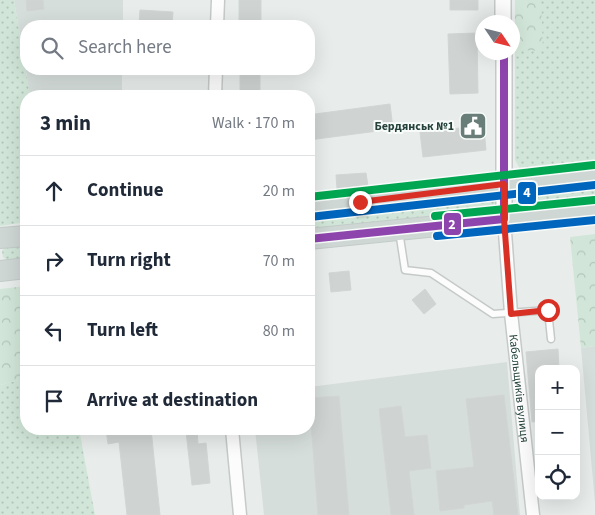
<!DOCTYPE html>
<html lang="en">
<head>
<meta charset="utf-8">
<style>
  :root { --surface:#fff; --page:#f6f6f7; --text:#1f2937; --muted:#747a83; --line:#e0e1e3 }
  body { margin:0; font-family:"Source Sans 3",sans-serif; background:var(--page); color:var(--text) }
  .controls { position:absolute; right:15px; bottom:15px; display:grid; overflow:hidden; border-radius:10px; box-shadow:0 5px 20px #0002 }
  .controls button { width:45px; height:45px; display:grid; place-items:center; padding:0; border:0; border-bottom:1px solid var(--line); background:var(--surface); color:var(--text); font:25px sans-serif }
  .compass { position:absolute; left:475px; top:15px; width:45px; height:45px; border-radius:50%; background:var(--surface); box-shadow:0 5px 20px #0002; rotate:125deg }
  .stop { position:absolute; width:15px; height:15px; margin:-11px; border:4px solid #d93025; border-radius:50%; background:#fff }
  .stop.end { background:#d93025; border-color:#fff; box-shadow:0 1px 5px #0008 }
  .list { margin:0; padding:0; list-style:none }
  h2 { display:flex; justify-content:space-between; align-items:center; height:65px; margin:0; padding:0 20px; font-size:21px }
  h2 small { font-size:16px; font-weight:400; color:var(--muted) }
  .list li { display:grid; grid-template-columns:32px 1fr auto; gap:15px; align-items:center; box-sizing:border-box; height:70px; padding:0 20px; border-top:1px solid var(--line) }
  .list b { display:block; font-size:19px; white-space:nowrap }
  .list em { font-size:16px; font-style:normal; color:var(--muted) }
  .icon { flex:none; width:28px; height:28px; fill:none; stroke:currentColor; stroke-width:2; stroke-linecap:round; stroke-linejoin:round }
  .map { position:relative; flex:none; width:595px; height:515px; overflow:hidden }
  .search { position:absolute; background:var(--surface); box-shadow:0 5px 20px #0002; left:20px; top:20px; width:295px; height:55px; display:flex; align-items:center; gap:12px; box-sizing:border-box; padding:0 18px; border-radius:20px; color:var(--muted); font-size:19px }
  .panel { position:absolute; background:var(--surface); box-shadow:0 5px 20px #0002; left:20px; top:90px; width:295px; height:345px; border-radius:20px }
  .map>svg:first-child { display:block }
</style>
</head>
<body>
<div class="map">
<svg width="595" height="515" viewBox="0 0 595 515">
  <defs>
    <pattern id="grass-dots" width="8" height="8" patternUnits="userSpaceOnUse" patternTransform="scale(1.25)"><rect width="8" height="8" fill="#d1e6d8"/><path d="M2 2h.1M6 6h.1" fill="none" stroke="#b3c6ba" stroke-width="1.8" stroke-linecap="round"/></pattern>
    <pattern id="forest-crowns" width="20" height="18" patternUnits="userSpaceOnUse" patternTransform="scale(1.25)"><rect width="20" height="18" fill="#d1e6d8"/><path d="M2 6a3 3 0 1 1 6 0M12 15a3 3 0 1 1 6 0" fill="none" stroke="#b3c6ba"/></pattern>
  </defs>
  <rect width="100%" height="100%" fill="#e8edeb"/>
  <path fill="#d6dedb" d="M 14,0 L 123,0 L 123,26 L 26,26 L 26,69 L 122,69 L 122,96 L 30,96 Z
    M 595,346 L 595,503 L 581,348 Z
    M 507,362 L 520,515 L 264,515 L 255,429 L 309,429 L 309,387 Z"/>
  <path fill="url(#grass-dots)" d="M 0,0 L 14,0 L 30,96 L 26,96 L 26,222 L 0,226 Z
    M 515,0 L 595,0 L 595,166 L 530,172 L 520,169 L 515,160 Z
    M 595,182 L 595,203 L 523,208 L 520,201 L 520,193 Z
    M 493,196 L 497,201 L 496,204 L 492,209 L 309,229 L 309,215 Z
    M 26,244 L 26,258 L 7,260 L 3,257 L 2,251 L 6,246 Z
    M 26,378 L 26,429 L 79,429 L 95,515 L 0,515 L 0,385 Z"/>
  <path fill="url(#forest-crowns)" d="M 515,0 L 541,0 L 543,51 L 515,50 Z
    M 595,234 L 595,346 L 581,348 L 570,237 Z
    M 26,286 L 26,378 L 0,385 L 0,289 Z"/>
  <path fill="#cfd4d2" stroke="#d1d6d4" d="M 26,0 L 43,0 L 44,9 L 27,11 Z
    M 239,0 L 261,0 L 261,23 L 239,23 Z
    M 450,0 L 478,0 L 478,10 L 450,10 Z
    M 140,10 L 173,12 L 172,26 L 139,26 Z
    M 477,33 L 478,93 L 450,94 L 448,34 Z
    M 240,69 L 260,69 L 260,92 L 240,93 Z
    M 390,104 L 393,129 L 309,140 L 309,119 L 316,118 L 315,114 Z
    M 483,119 L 486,150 L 423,157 L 420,132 L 460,128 L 460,122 Z
    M 366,173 L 368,186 L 337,189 L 336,175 Z
    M 349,271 L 351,290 L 331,292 L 329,273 Z
    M 425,289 L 436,304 L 424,314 L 412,300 Z
    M 558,349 L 559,369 L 539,369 L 539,421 L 532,422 L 526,352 Z
    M 504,395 L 518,515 L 494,515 L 492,501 L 464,505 L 464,508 L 440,511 L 436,471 L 474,467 L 466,399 Z
    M 339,396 L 349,515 L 318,515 L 309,398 Z
    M 401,406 L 405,437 L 427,435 L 431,468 L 409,471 L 414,515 L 391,515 L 379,409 Z
    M 106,429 L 151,429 L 160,515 L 127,515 L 119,442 L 108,444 Z
    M 197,430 L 198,444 L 206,443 L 210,483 L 192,485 L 186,431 Z"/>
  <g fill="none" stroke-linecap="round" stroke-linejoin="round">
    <g stroke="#c5cac8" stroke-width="9">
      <path id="service" d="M 399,231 L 405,270 L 431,273 L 493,314 L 548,310 L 551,339"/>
    </g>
    <g stroke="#c5cac8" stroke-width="15">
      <g id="minor">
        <path d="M 217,26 L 218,0"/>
        <path d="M 215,96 L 216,69"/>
        <path id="s1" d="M 504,219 L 511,313 L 533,515"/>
        <path d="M 232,429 L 240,515"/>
      </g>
    </g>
    <g stroke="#c5cac8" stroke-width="18">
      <path id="tertiary" d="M 503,0 L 503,22
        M 504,52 L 504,219"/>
    </g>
    <g stroke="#c3ccc9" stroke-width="22">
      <path id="primary" d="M 309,207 L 595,175
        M 0,238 L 26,236
        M 309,239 L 595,210
        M 0,271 L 26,268"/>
    </g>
    <use href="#service" stroke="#fcfcfc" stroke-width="6"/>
    <use href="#minor" stroke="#fcfcfc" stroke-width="12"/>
    <use href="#tertiary" stroke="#fcfcfc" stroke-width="15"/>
    <use href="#primary" stroke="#cfd7d5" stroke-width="20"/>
    <g stroke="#f7fbf9" stroke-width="11">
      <path id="bus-1" d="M 309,239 L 504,219 L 504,52"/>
    </g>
    <g stroke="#f7fbf9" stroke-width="11">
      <path id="bus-2" d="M 310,217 L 595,185
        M 437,236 L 595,220"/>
    </g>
    <g stroke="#f7fbf9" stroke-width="11">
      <path id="bus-3" d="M 309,197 L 594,165
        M 435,216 L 594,200"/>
    </g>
    <use href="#bus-1" stroke="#8e44ad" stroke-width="8"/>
    <use href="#bus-2" stroke="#0065bd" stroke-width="8"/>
    <use href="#bus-3" stroke="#00a651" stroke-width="8"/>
  </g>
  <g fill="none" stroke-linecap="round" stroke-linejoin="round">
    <path stroke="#d93025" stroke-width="6" d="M 360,202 L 504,184 L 504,219 L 511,314 L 548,310"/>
  </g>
  <defs>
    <g id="civic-square" transform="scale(1.4375)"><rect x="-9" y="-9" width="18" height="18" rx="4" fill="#697e78" stroke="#f7fbf9"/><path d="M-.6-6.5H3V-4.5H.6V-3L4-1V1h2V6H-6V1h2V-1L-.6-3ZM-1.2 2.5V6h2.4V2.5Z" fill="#fff"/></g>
  </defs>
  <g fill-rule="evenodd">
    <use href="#civic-square" x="473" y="126"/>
  </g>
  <g text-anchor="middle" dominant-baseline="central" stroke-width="4" stroke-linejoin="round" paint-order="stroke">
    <g font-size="12" font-weight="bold" fill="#24423a" stroke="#f7fbf9" text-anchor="end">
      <text x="454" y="126">Бердянськ №1</text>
    </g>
    <g font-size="12" fill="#24423a" stroke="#f7fbf9">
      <text stroke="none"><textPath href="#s1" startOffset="170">Кабельщиків вулиця</textPath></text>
    </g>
  </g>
  <g stroke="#f7fbf9" stroke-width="2">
    <rect x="517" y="181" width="20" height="24" rx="5" fill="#0065bd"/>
    <rect x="443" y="212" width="19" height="24" rx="5" fill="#8e44ad"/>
  </g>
  <g font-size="14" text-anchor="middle" font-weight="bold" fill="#fff">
    <text x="527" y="197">4</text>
    <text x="452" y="229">2</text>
  </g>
</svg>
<div class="controls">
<button>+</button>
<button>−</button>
<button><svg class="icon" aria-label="locate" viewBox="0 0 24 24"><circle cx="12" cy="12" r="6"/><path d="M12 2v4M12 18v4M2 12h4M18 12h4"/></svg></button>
</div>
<svg class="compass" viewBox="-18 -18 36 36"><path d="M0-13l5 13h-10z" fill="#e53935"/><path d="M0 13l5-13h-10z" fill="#747a83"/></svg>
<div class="stop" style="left:548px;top:310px"></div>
<div class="stop end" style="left:360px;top:202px"></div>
<div class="search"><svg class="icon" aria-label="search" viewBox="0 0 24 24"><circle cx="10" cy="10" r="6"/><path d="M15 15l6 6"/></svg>Search here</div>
<section class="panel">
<h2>3 min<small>Walk · 170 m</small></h2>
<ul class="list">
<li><svg class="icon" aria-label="ahead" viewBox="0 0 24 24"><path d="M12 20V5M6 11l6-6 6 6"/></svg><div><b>Continue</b></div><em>20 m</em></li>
<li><svg class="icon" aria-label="right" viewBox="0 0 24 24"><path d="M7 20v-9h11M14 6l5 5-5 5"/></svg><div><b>Turn right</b></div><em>70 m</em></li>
<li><svg class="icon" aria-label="left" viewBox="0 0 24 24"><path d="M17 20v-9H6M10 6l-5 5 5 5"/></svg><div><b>Turn left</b></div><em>80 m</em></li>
<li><svg class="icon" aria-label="arrive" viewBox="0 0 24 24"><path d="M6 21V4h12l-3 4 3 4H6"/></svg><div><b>Arrive at destination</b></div></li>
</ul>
</section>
</div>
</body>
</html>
